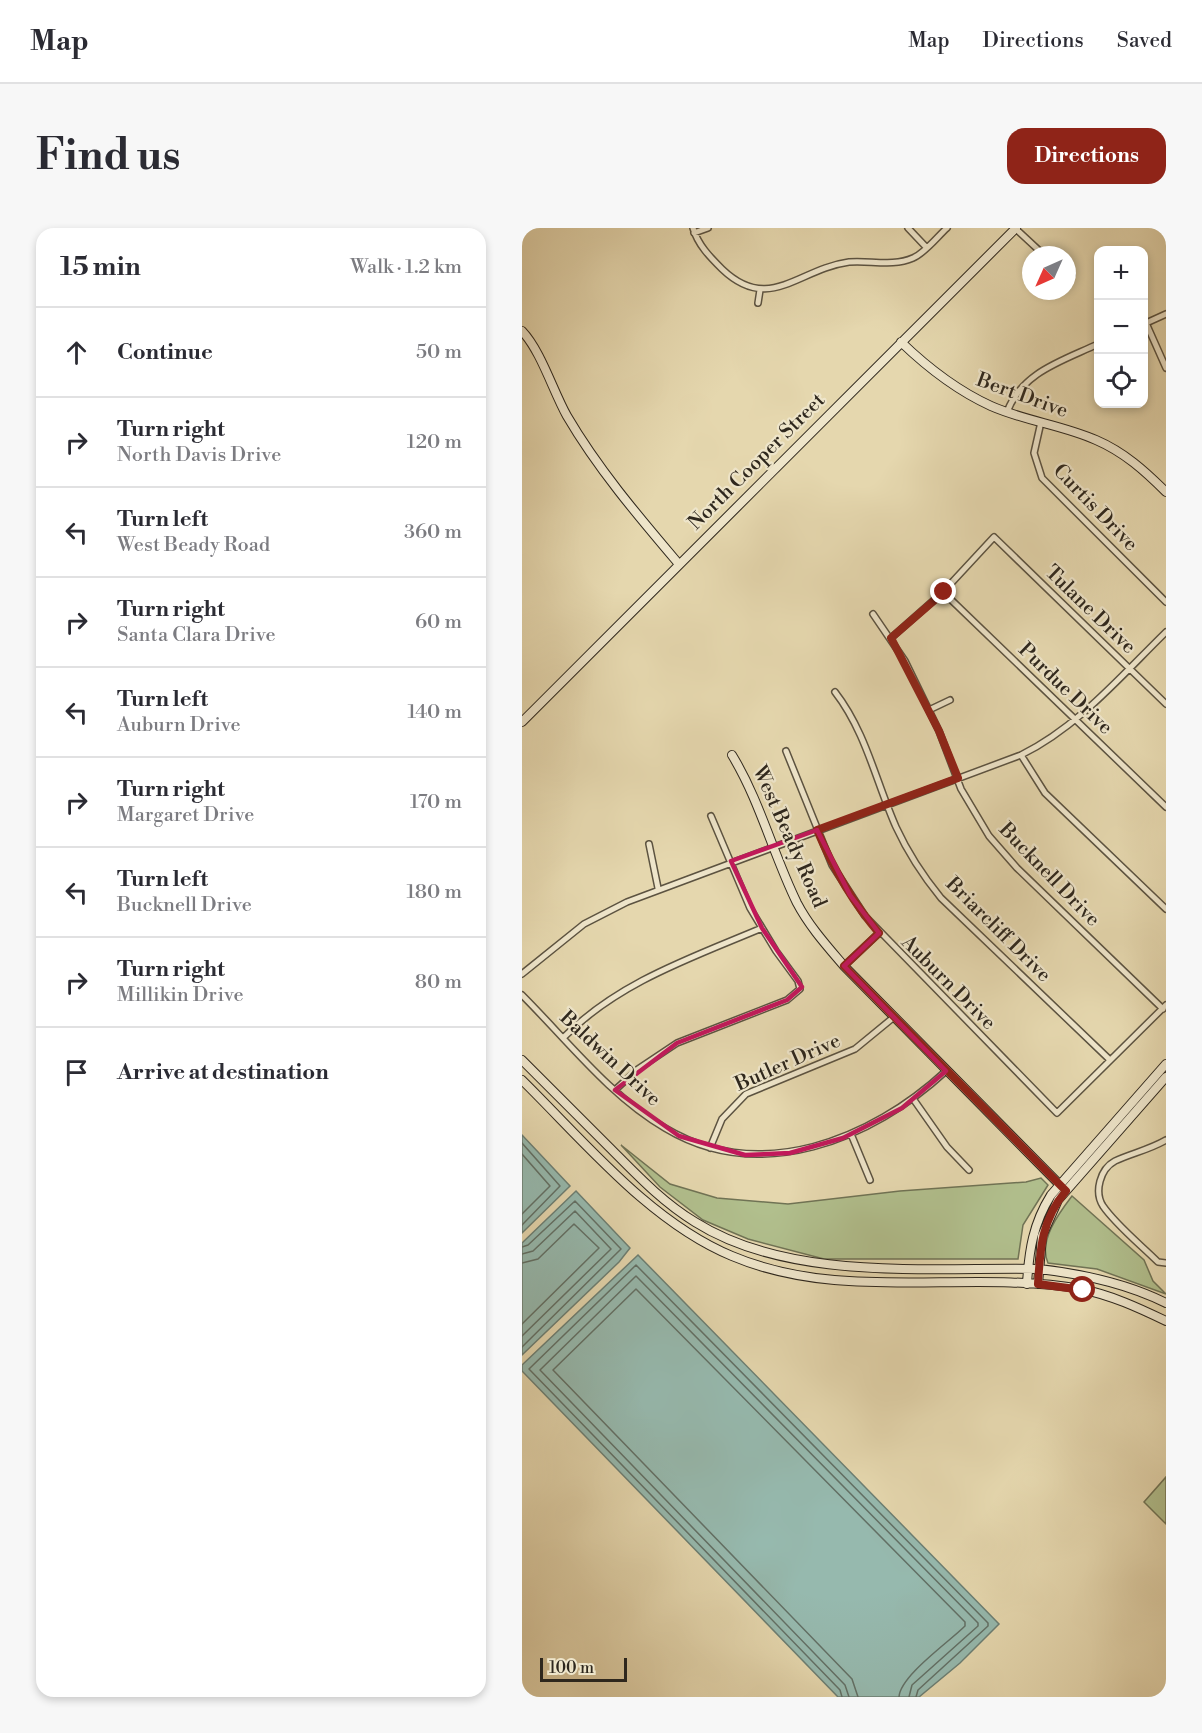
<!DOCTYPE html>
<html lang="en">
<head>
<meta charset="utf-8">
<style>
  :root { --surface:#fff; --page:#f7f7f7; --text:#2b2b33; --muted:#7c7c81; --line:#e1e1e2; --accent:#8f2418 }
  body { margin:0; font-family:"Libre Bodoni",serif; background:var(--page); color:var(--text) }
  .controls { position:absolute; right:18px; top:18px; display:grid; overflow:hidden; border-radius:12px; box-shadow:0 3px 9px #0003 }
  .controls button { width:54px; height:54px; display:grid; place-items:center; padding:0; border:0; border-bottom:2px solid var(--line); background:var(--surface); color:var(--text); font:30px sans-serif }
  .compass { position:absolute; left:500px; top:18px; width:54px; height:54px; border-radius:50%; background:var(--surface); box-shadow:0 3px 9px #0003; rotate:225deg }
  .scale { position:absolute; left:18px; bottom:15px; width:87px; box-sizing:border-box; padding-left:6px; border:3px solid #2e271d; border-top:0; font-size:16px; line-height:21px; white-space:nowrap; color:#2e271d; -webkit-text-stroke:4px #eee5ca; paint-order:stroke }
  .stop { position:absolute; width:18px; height:18px; margin:-14px; border:4px solid #8f2418; border-radius:50%; background:#fff }
  .stop.end { background:#8f2418; border-color:#fff; box-shadow:0 2px 6px #0008 }
  .list { margin:0; padding:0; list-style:none }
  h2 { display:flex; justify-content:space-between; align-items:center; height:78px; margin:0; padding:0 24px; font-size:26px }
  h2 small { font-size:20px; font-weight:400; color:var(--muted) }
  .list li { display:grid; grid-template-columns:39px 1fr auto; gap:18px; align-items:center; box-sizing:border-box; height:90px; padding:0 24px; border-top:2px solid var(--line) }
  .list b { display:block; font-size:22px; white-space:nowrap }
  .list p { margin:0; font-size:20px; white-space:nowrap; color:var(--muted) }
  .list em { font-size:20px; font-style:normal; color:var(--muted) }
  .icon { flex:none; width:33px; height:33px; fill:none; stroke:currentColor; stroke-width:2; stroke-linecap:round; stroke-linejoin:round }
  .map { position:relative; flex:none; width:644px; height:1469px; overflow:hidden; border-radius:18px }
  header { display:flex; align-items:center; gap:36px; box-sizing:border-box; height:84px; padding:0 30px; background:var(--surface); border-bottom:2px solid var(--line) }
  header strong { font-size:28px }
  nav { display:flex; gap:33px; margin-inline-start:auto; font-size:21px }
  .intro { display:flex; align-items:center; justify-content:space-between; box-sizing:border-box; height:144px; padding:0 36px }
  h1 { margin:0; font-size:42px }
  .button { padding:15px 27px; border-radius:18px; background:var(--accent); color:#fff; font-size:21px; font-weight:700 }
  main { display:flex; gap:36px; padding:0 36px }
  aside { flex:1; background:var(--surface); border-radius:18px; box-shadow:0 3px 9px #0003 }
  .map>svg:first-child { display:block }
</style>
</head>
<body>
<header>
<strong>Map</strong>
<nav><a>Map</a><a>Directions</a><a>Saved</a></nav>
</header>
<div class="intro"><h1>Find us</h1><a class="button">Directions</a></div>
<main>
<aside>
<h2>15 min<small>Walk · 1.2 km</small></h2>
<ul class="list">
<li><svg class="icon" aria-label="ahead" viewBox="0 0 24 24"><path d="M12 20V5M6 11l6-6 6 6"/></svg><div><b>Continue</b></div><em>50 m</em></li>
<li><svg class="icon" aria-label="right" viewBox="0 0 24 24"><path d="M7 20v-9h11M14 6l5 5-5 5"/></svg><div><b>Turn right</b><p>North Davis Drive</p></div><em>120 m</em></li>
<li><svg class="icon" aria-label="left" viewBox="0 0 24 24"><path d="M17 20v-9H6M10 6l-5 5 5 5"/></svg><div><b>Turn left</b><p>West Beady Road</p></div><em>360 m</em></li>
<li><svg class="icon" aria-label="right" viewBox="0 0 24 24"><path d="M7 20v-9h11M14 6l5 5-5 5"/></svg><div><b>Turn right</b><p>Santa Clara Drive</p></div><em>60 m</em></li>
<li><svg class="icon" aria-label="left" viewBox="0 0 24 24"><path d="M17 20v-9H6M10 6l-5 5 5 5"/></svg><div><b>Turn left</b><p>Auburn Drive</p></div><em>140 m</em></li>
<li><svg class="icon" aria-label="right" viewBox="0 0 24 24"><path d="M7 20v-9h11M14 6l5 5-5 5"/></svg><div><b>Turn right</b><p>Margaret Drive</p></div><em>170 m</em></li>
<li><svg class="icon" aria-label="left" viewBox="0 0 24 24"><path d="M17 20v-9H6M10 6l-5 5 5 5"/></svg><div><b>Turn left</b><p>Bucknell Drive</p></div><em>180 m</em></li>
<li><svg class="icon" aria-label="right" viewBox="0 0 24 24"><path d="M7 20v-9h11M14 6l5 5-5 5"/></svg><div><b>Turn right</b><p>Millikin Drive</p></div><em>80 m</em></li>
<li><svg class="icon" aria-label="arrive" viewBox="0 0 24 24"><path d="M6 21V4h12l-3 4 3 4H6"/></svg><div><b>Arrive at destination</b></div></li>
</ul>
</aside>
<div class="map">
<svg width="644" height="1469" viewBox="0 0 644 1469">
  <rect width="100%" height="100%" fill="#e5d7ae"/>
  <filter id="stains"><feTurbulence type="fractalNoise" baseFrequency=".00333" numOctaves="4"/><feColorMatrix values="0 0 0 0 .2 0 0 0 0 .09 0 0 0 0 .02 0 0 0 .5 -.17"/></filter>
  <radialGradient id="worn" r=".72"><stop offset=".6" stop-color="#630" stop-opacity="0"/><stop offset="1" stop-color="#630" stop-opacity=".3"/></radialGradient>
  <path fill="#b1bf8d" stroke="#707355" stroke-width="1.5" d="M 99,917 L 148,956 L 195,970 L 266,976 L 378,963 L 504,954 L 519,950 L 526,957 L 501,997 L 496,1031 L 302,1031 L 226,1011 L 181,992 L 138,959 Z
    M 550,968 L 622,1032 L 631,1053 L 644,1066 L 575,1041 L 526,1035 C 516,1013 537,985 550,968 Z
    M 644,1249 L 644,1296 L 622,1274 Z"/>
  <path fill="#96b9ae" stroke="#6c7f74" stroke-width="1.5" d="M 0,907 L 48,958 L 0,1005 Z
    M 54,963 L 108,1020 L 97,1034 L 0,1127 L 0,1015 Z
    M 116,1027 L 477,1396 L 438,1435 L 397,1469 L 316,1469 L 0,1143 L 0,1137 Z"/>
  <g fill="none" stroke-linecap="round" stroke-linejoin="round">
    <path stroke="#627066" stroke-width="1.5" d="M 0,915 L 38,958 L 0,997
      M 0,926 L 28,958 L 0,986
      M 0,1019 L 6,1017 L 53,973 L 99,1021 L 0,1119
      M 0,1026 L 11,1023 L 53,983 L 89,1021 L 0,1108
      M 0,1035 L 16,1031 L 52,996 L 77,1020 L 0,1096
      M 320,1469 L 318,1462 L 7,1141 L 114,1037 L 466,1395 L 466,1398 L 396,1462 L 394,1469
      M 327,1469 L 323,1457 L 18,1142 L 114,1048 L 456,1395 L 456,1398 L 390,1457 L 387,1469
      M 336,1469 L 330,1451 L 31,1142 L 114,1061 L 443,1394 L 443,1398 C 427,1414 378,1448 377,1469"/>
    <g stroke="#5c5341" stroke-width="8">
      <path id="street" d="M 171,0 C 176,17 188,29 200,41 C 247,86 276,41 327,34 C 347,32 371,39 391,30 C 403,25 415,9 425,0
        M 386,0 L 404,19
        M 494,1 L 522,27
        M 172,5 L 186,0
        M 545,46 L 550,46
        M 236,75 L 238,62
        M 624,95 L 644,140
        M 622,96 L 644,86
        M 485,184 C 500,144 540,133 576,116
        M 519,194 L 512,225 L 520,250 L 644,374
        M 421,364 L 644,579
        M 351,386 L 383,433 L 417,503 L 439,561 L 467,608 L 495,640 L 641,781
        M 369,410 L 421,364 L 472,309 L 644,476
        M 313,464 C 344,504 354,554 374,599 C 386,625 401,648 419,670 L 588,832
        M 407,482 L 428,472
        M 264,523 L 310,637 L 343,688 L 535,885 L 644,777
        M 499,527 L 523,565 L 644,681
        M 127,616 L 136,660
        M 322,738 L 357,705
        M 0,746 L 62,696 L 105,674 L 499,527 C 556,499 599,448 644,404
        M 0,767 C 45,812 88,868 143,900 C 238,957 349,912 424,843
        M 42,809 C 97,754 169,730 240,700
        M 93,862 L 116,841 L 155,815 L 265,772 L 278,761 L 276,753 L 254,723 L 228,680 L 189,588
        M 392,872 L 425,919 L 447,942
        M 329,906 L 348,952
        M 644,912 C 627,922 610,925 593,933 C 578,941 572,964 581,978 C 594,997 619,1017 636,1034 L 644,1035
        M 188,920 L 200,891 L 224,866 L 333,821 L 372,789"/>
    </g>
    <g stroke="#2e271d" stroke-width="10">
      <path id="secondary" d="M 0,103 C 19,123 31,163 45,188 C 76,241 117,289 156,335
        M 379,114 C 406,140 434,162 469,178 C 503,193 540,197 574,212 C 602,224 623,243 644,264
        M 0,494 L 494,0
        M 210,527 C 238,573 251,626 275,675 C 287,698 305,718 322,738 L 544,963
        M 0,832 C 29,861 58,890 87,919 C 114,946 140,974 173,994 C 268,1054 408,1039 517,1041 C 561,1046 604,1055 644,1075
        M 0,852 C 63,914 128,994 210,1028 C 321,1075 443,1041 559,1061 C 589,1067 617,1080 644,1093
        M 505,1056 C 507,1022 511,996 529,967 L 644,836
        M 516,1056 L 520,1008 L 536,972 L 644,849"/>
    </g>
    <use href="#street" stroke="#eee5ca" stroke-width="5"/>
    <use href="#secondary" stroke="#eee5ca" stroke-width="8"/>
  </g>
  <g fill="none" stroke-linecap="round" stroke-linejoin="round">
    <path stroke="#8f2418" stroke-width="8" d="M 422,364 L 369,410 L 417,503 L 436,550 L 295,602 C 311,640 330,674 357,705 L 322,738 L 544,963 C 520,991 518,1020 516,1056 L 561,1062"/>
  </g>
  <path fill="none" stroke="#c2185b" stroke-width="4.5" stroke-linejoin="round" d="M 295,602 L 328,667 L 357,705 L 322,738 L 424,843 L 380,880 L 321,910 L 268,925 L 223,927 L 157,908 L 93,862 L 155,815 L 265,772 L 280,759 L 240,700 L 209,633 Z"/>
  <g text-anchor="middle" dominant-baseline="central" stroke-width="4.5" stroke-linejoin="round" paint-order="stroke">
    <g font-size="20" fill="#2e271d" stroke="#eee5ca">
      <text transform="translate(500 168) rotate(20)">Bert Drive</text>
      <text transform="translate(235 234) rotate(-45)">North Cooper Street</text>
      <text transform="translate(573 280) rotate(46)">Curtis Drive</text>
      <text transform="translate(568 382) rotate(44)">Tulane Drive</text>
      <text transform="translate(543 461) rotate(44)">Purdue Drive</text>
      <text transform="translate(267 609) rotate(66)">West Beady Road</text>
      <text transform="translate(527 647) rotate(46)">Bucknell Drive</text>
      <text transform="translate(476 702) rotate(45)">Briarcliff Drive</text>
      <text transform="translate(426 755) rotate(45)">Auburn Drive</text>
      <text transform="translate(88 831) rotate(43)">Baldwin Drive</text>
      <text transform="translate(266 835) rotate(-24)">Butler Drive</text>
    </g>
  </g>
  <rect width="100%" height="100%" filter="url(#stains)"/>
  <rect width="100%" height="100%" fill="url(#worn)"/>
</svg>
<div class="controls">
<button>+</button>
<button>−</button>
<button><svg class="icon" aria-label="locate" viewBox="0 0 24 24"><circle cx="12" cy="12" r="6"/><path d="M12 2v4M12 18v4M2 12h4M18 12h4"/></svg></button>
</div>
<svg class="compass" viewBox="-18 -18 36 36"><path d="M0-13l5 13h-10z" fill="#e53935"/><path d="M0 13l5-13h-10z" fill="#7c7c81"/></svg>
<div class="scale">100 m</div>
<div class="stop" style="left:561px;top:1062px"></div>
<div class="stop end" style="left:422px;top:364px"></div>
</div>
</main>
</body>
</html>
